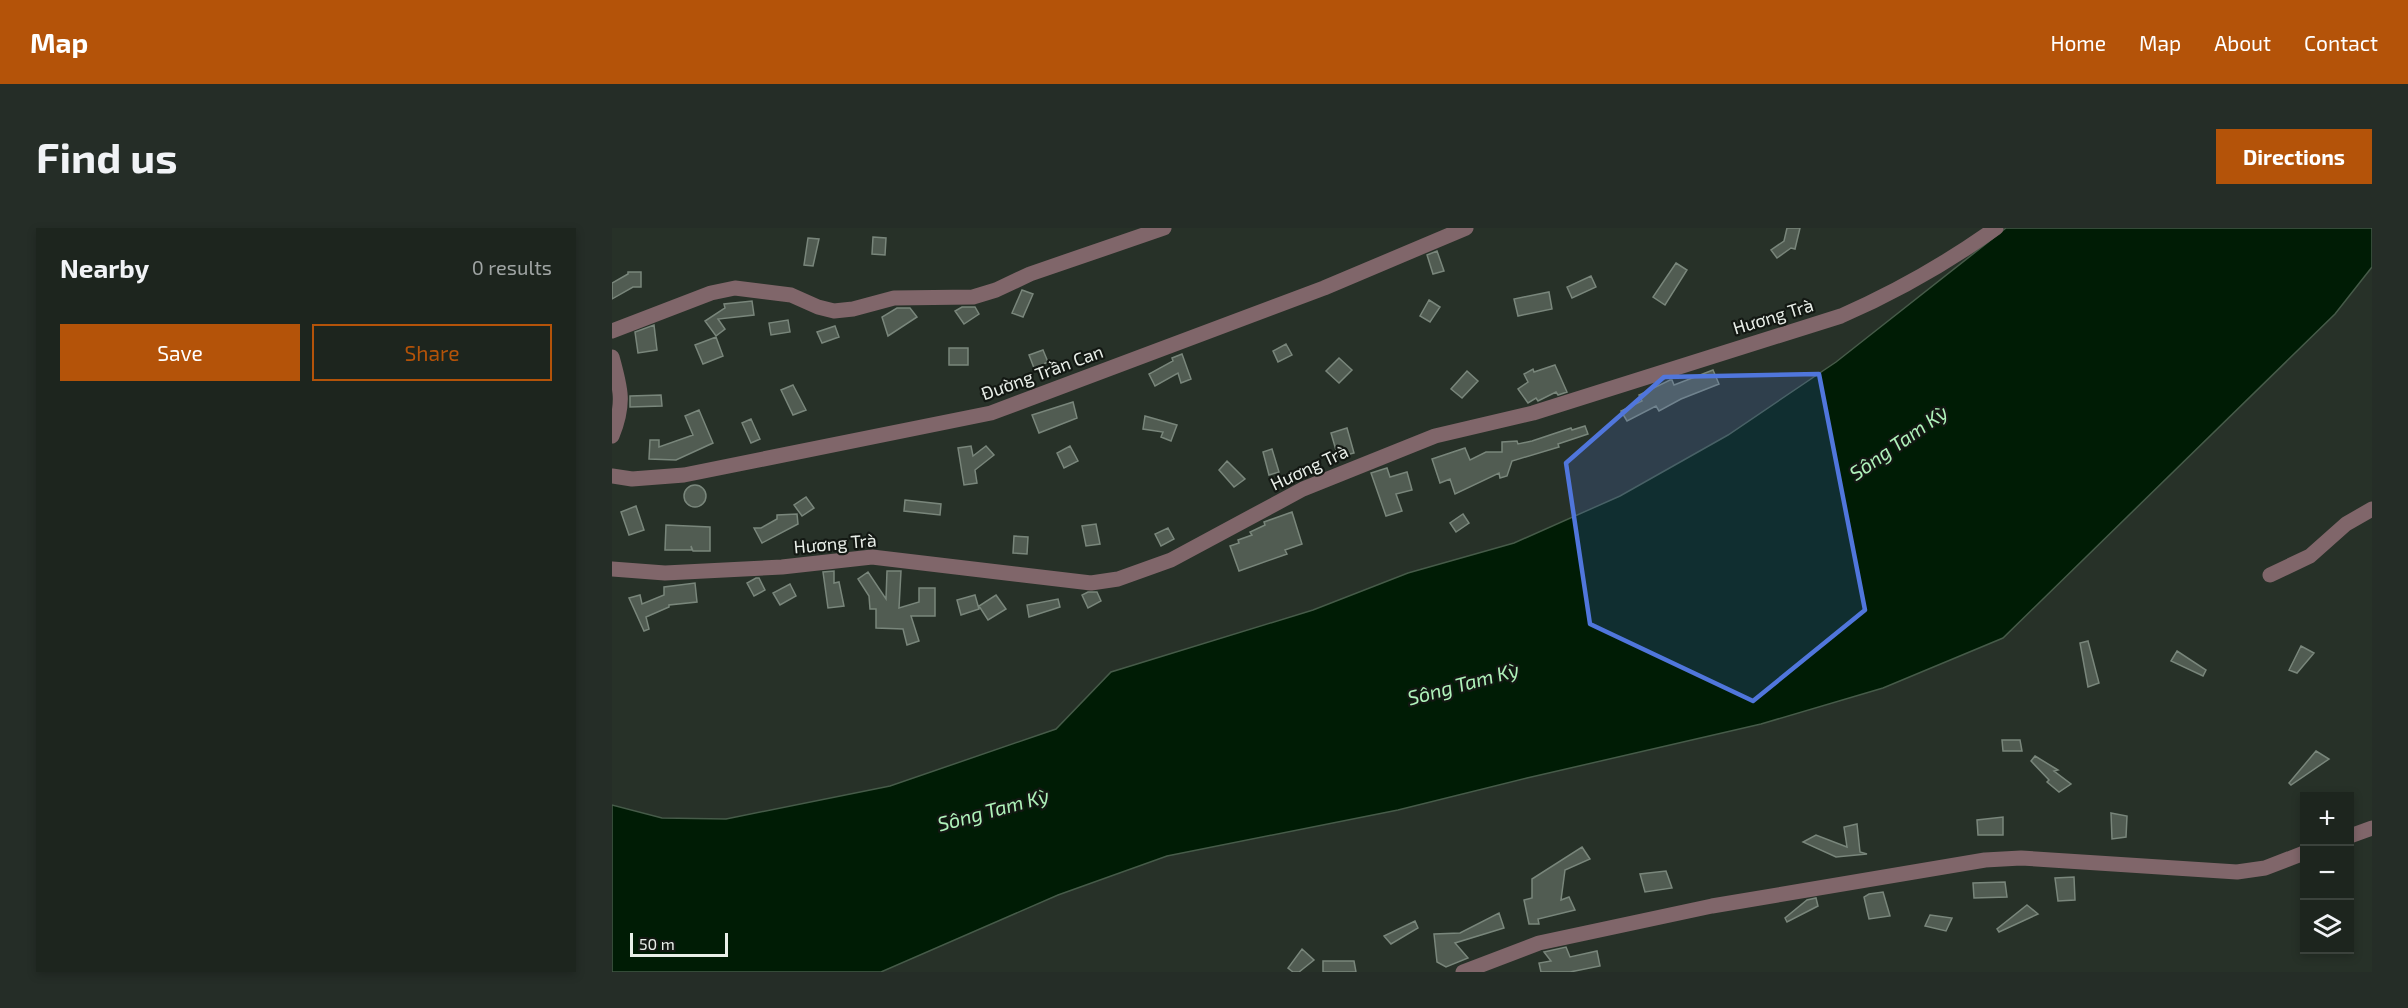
<!DOCTYPE html>
<html lang="en">
<head>
<meta charset="utf-8">
<style>
  :root { --surface:#1d251e; --page:#252d27; --text:#f1f3f6; --muted:#a0a5a4; --line:#3b423c; --accent:#b45309 }
  body { margin:0; font-family:"Exo 2",sans-serif; background:var(--page); color:var(--text) }
  .controls { position:absolute; right:18px; bottom:18px; display:grid; overflow:hidden; border-radius:0px; box-shadow:0 3px 9px #0003 }
  .controls button { width:54px; height:54px; display:grid; place-items:center; padding:0; border:0; border-bottom:2px solid var(--line); background:var(--surface); color:var(--text); font:30px sans-serif }
  .scale { position:absolute; left:18px; bottom:15px; width:98px; box-sizing:border-box; padding-left:6px; border:3px solid #e9efe9; border-top:0; font-size:16px; line-height:21px; white-space:nowrap; color:#e9efe9; -webkit-text-stroke:4px #131813; paint-order:stroke }
  .list { margin:0; padding:0; list-style:none }
  h2 { display:flex; justify-content:space-between; align-items:center; height:78px; margin:0; padding:0 24px; font-size:26px }
  h2 small { font-size:20px; font-weight:400; color:var(--muted) }
  .actions { display:flex; gap:12px; padding:18px 24px }
  .actions a { flex:1; padding:14px 0; border:2px solid var(--accent); border-radius:0px; text-align:center; font-size:21px; color:var(--accent) }
  .actions .main { background:var(--accent); color:#fff }
  .icon { flex:none; width:33px; height:33px; fill:none; stroke:currentColor; stroke-width:2; stroke-linecap:round; stroke-linejoin:round }
  .map { position:relative; flex:none; width:1760px; height:744px; overflow:hidden; border-radius:0px }
  header { display:flex; align-items:center; gap:36px; box-sizing:border-box; height:84px; padding:0 30px; background:var(--accent); color:#fff }
  header strong { font-size:28px }
  nav { display:flex; gap:33px; margin-inline-start:auto; font-size:21px }
  .intro { display:flex; align-items:center; justify-content:space-between; box-sizing:border-box; height:144px; padding:0 36px }
  h1 { margin:0; font-size:42px }
  .button { padding:15px 27px; border-radius:0px; background:var(--accent); color:#fff; font-size:21px; font-weight:700 }
  main { display:flex; gap:36px; padding:0 36px }
  aside { flex:1; background:var(--surface); border-radius:0px; box-shadow:0 3px 9px #0003 }
  .map>svg:first-child { display:block }
</style>
</head>
<body>
<header>
<strong>Map</strong>
<nav><a>Home</a><a>Map</a><a>About</a><a>Contact</a></nav>
</header>
<div class="intro"><h1>Find us</h1><a class="button">Directions</a></div>
<main>
<aside>
<h2>Nearby<small>0 results</small></h2>
<ul class="list">
</ul>
<div class="actions"><a class="main">Save</a><a>Share</a></div>
</aside>
<div class="map">
<svg width="1760" height="744" viewBox="0 0 1760 744">
  <rect width="100%" height="100%" fill="#273128"/>
  <path fill="#001c05" stroke="#465b49" stroke-width="1.5" d="M 1394,0 L 1760,0 L 1760,39 L 1723,86 L 1391,410 L 1271,460 L 1149,496 L 915,550 L 786,582 L 555,628 L 446,667 L 269,744 L 0,744 L 0,577 L 50,590 L 114,591 L 278,558 L 444,501 L 499,444 L 701,382 L 796,345 L 902,315 L 1008,268 L 1116,207 L 1224,134 Z"/>
  <path fill="#515c52" stroke="#79867b" stroke-width="1.5" d="M 1175,0 L 1188,0 L 1183,21 L 1179,20 L 1165,30 L 1159,22 L 1172,13 Z
    M 261,9 L 274,10 L 273,27 L 260,26 Z
    M 196,10 L 207,11 L 201,38 L 192,37 Z
    M 825,23 L 832,43 L 821,46 L 815,27 Z
    M 1064,35 L 1075,42 L 1053,77 L 1041,69 Z
    M 16,44 L 29,44 L 29,59 L 21,59 L 0,71 L 0,55 L 16,46 Z
    M 979,48 L 984,59 L 960,70 L 955,59 Z
    M 410,62 L 421,66 L 411,89 L 400,85 Z
    M 937,64 L 940,81 L 906,88 L 902,71 Z
    M 817,72 L 828,79 L 818,94 L 808,88 Z
    M 140,73 L 142,87 L 106,91 L 113,101 L 104,108 L 93,93 L 113,80 L 112,76 Z
    M 350,79 L 363,79 L 367,86 L 352,96 L 343,83 Z
    M 285,80 L 298,80 L 305,89 L 276,108 L 270,89 Z
    M 176,92 L 178,104 L 159,107 L 157,95 Z
    M 42,97 L 45,122 L 26,125 L 23,104 Z
    M 223,98 L 227,109 L 210,115 L 205,104 Z
    M 104,109 L 111,128 L 91,136 L 83,117 Z
    M 674,116 L 680,127 L 666,134 L 661,123 Z
    M 337,120 L 356,120 L 356,137 L 337,137 Z
    M 431,122 L 436,134 L 422,140 L 417,127 Z
    M 570,126 L 579,151 L 569,155 L 566,145 L 543,158 L 537,146 L 561,133 L 560,130 Z
    M 727,130 L 740,142 L 727,155 L 714,143 Z
    M 943,137 L 955,164 L 946,167 L 944,164 L 926,173 L 924,170 L 916,175 L 906,161 L 916,154 L 912,146 L 921,141 L 922,144 Z
    M 1101,142 L 1107,156 L 1069,171 L 1047,183 L 1044,178 L 1015,193 L 1009,183 L 1030,173 L 1027,167 L 1058,152 L 1060,152 L 1062,157 Z
    M 855,143 L 866,153 L 850,170 L 839,161 Z
    M 181,157 L 194,182 L 181,187 L 169,162 Z
    M 49,167 L 50,178 L 18,179 L 18,168 Z
    M 461,174 L 465,190 L 427,205 L 420,187 Z
    M 87,182 L 101,215 L 64,232 L 37,231 L 38,212 L 47,212 L 47,219 L 81,207 L 73,188 Z
    M 533,188 L 565,197 L 559,213 L 549,209 L 551,204 L 531,201 Z
    M 139,191 L 148,211 L 139,215 L 130,195 Z
    M 973,198 L 976,206 L 946,216 L 947,219 L 900,233 L 895,248 L 888,250 L 887,245 L 843,266 L 838,251 L 828,255 L 820,231 L 853,220 L 858,232 L 874,224 L 890,224 L 890,214 L 905,213 L 906,216 L 920,213 L 959,200 L 960,202 Z
    M 735,200 L 742,225 L 726,229 L 719,205 Z
    M 359,218 L 361,228 L 374,218 L 382,227 L 363,242 L 365,255 L 352,257 L 346,220 Z
    M 458,218 L 466,233 L 452,240 L 445,225 Z
    M 660,221 L 667,244 L 657,247 L 651,224 Z
    M 615,233 L 633,251 L 622,259 L 607,242 Z
    M 775,240 L 778,249 L 795,244 L 800,262 L 784,266 L 790,283 L 774,288 L 759,245 Z
    M72 268a11 11 0 1 1 22 0a11 11 0 1 1-22 0Z
    M 194,269 L 202,280 L 190,288 L 182,277 Z
    M 293,272 L 329,276 L 328,287 L 292,283 Z
    M 24,278 L 32,302 L 17,307 L 9,284 Z
    M 680,284 L 690,316 L 673,322 L 675,326 L 627,343 L 618,318 L 627,315 L 626,312 L 640,307 L 638,304 L 653,297 L 652,294 Z
    M 185,286 L 186,296 L 150,315 L 142,300 L 149,300 L 165,291 L 165,287 Z
    M 851,286 L 857,295 L 844,304 L 838,295 Z
    M 484,296 L 488,316 L 474,318 L 470,298 Z
    M 54,297 L 98,299 L 98,323 L 81,323 L 79,318 L 80,322 L 53,322 Z
    M 556,300 L 562,311 L 549,318 L 543,306 Z
    M 402,308 L 416,309 L 415,326 L 401,325 Z
    M 222,343 L 222,355 L 227,354 L 232,378 L 216,380 L 211,344 Z
    M 275,343 L 289,343 L 287,380 L 307,374 L 307,360 L 323,360 L 323,388 L 299,388 L 307,413 L 295,417 L 291,401 L 264,400 L 264,381 L 258,381 L 257,368 L 246,351 L 256,344 L 274,371 Z
    M 144,350 L 147,350 L 153,362 L 142,368 L 135,355 Z
    M 83,355 L 85,374 L 57,377 L 57,379 L 34,389 L 37,401 L 32,403 L 17,370 L 28,367 L 30,376 L 52,367 L 52,359 Z
    M 178,356 L 184,368 L 168,377 L 161,365 Z
    M 476,364 L 485,364 L 489,373 L 476,380 L 470,367 Z
    M 363,367 L 367,381 L 349,387 L 345,372 Z
    M 384,367 L 394,381 L 376,392 L 367,378 Z
    M 446,371 L 448,379 L 417,389 L 415,377 Z
    M 1476,413 L 1487,455 L 1476,459 L 1468,415 Z
    M 1689,418 L 1702,425 L 1685,445 L 1677,442 Z
    M 1565,423 L 1594,442 L 1591,448 L 1559,433 Z
    M 1390,512 L 1408,512 L 1410,523 L 1391,523 Z
    M 1704,523 L 1717,531 L 1679,557 L 1677,555 Z
    M 1423,528 L 1446,542 L 1442,543 L 1459,556 L 1447,564 L 1435,554 L 1437,552 L 1419,533 Z
    M 1499,585 L 1515,588 L 1514,609 L 1500,611 Z
    M 1391,589 L 1391,607 L 1366,607 L 1365,592 Z
    M 1245,596 L 1248,624 L 1255,626 L 1224,629 L 1191,614 L 1204,607 L 1235,619 L 1232,599 Z
    M 970,619 L 978,631 L 953,642 L 949,672 L 957,669 L 963,682 L 926,691 L 927,696 L 917,696 L 912,672 L 920,670 L 920,651 Z
    M 1054,643 L 1060,660 L 1033,664 L 1028,646 Z
    M 1462,649 L 1463,672 L 1446,673 L 1443,650 Z
    M 1393,654 L 1395,669 L 1362,670 L 1361,655 Z
    M 1271,664 L 1278,688 L 1257,691 L 1252,669 L 1257,666 Z
    M 1204,670 L 1206,678 L 1175,694 L 1173,690 L 1195,672 Z
    M 1415,677 L 1426,686 L 1387,704 L 1385,701 Z
    M 887,685 L 892,700 L 843,715 L 856,730 L 834,739 L 825,734 L 822,706 L 848,705 Z
    M 1318,687 L 1340,690 L 1334,703 L 1313,698 Z
    M 803,693 L 806,700 L 779,716 L 772,708 Z
    M 954,719 L 958,729 L 985,723 L 988,738 L 958,744 L 929,744 L 927,735 L 939,733 L 932,724 Z
    M 690,721 L 702,732 L 687,744 L 681,744 L 676,740 Z
    M 711,733 L 742,733 L 744,744 L 711,744 Z"/>
  <g fill="none" stroke-linecap="round" stroke-linejoin="round">
    <path stroke="#80666a" stroke-width="15" d="M 0,103 L 99,65 L 123,60 L 179,67 L 206,79 L 222,83 L 241,81 L 282,70 L 361,69 L 384,62 L 418,46 L 552,0
      M 0,129 C 9,161 13,176 0,208
      M 0,248 L 20,251 L 72,247 L 379,185 L 712,60 L 854,0
      M 0,341 L 53,345 L 170,339 L 260,329 L 479,355 L 506,351 L 559,332 L 691,261 L 823,208 L 921,185 L 1229,88 C 1284,64 1335,35 1384,0
      M 1658,347 L 1698,328 L 1734,296 L 1760,281
      M 1738,608 L 1760,600
      M 851,744 L 927,715 L 1100,678 L 1373,632 L 1409,630 L 1625,644 L 1653,640 L 1692,625"/>
  </g>
  <path fill="#5076dc" fill-opacity="0.2" stroke="#5076dc" stroke-width="4.5" stroke-linejoin="round" d="M 1207,146 L 1253,382 L 1141,473 L 978,396 L 954,235 L 1052,149 Z"/>
  <g text-anchor="middle" dominant-baseline="central" stroke-width="4.5" stroke-linejoin="round" paint-order="stroke">
    <g font-size="18" fill="#e9efe9" stroke="#131813">
      <text transform="translate(1161 88) rotate(-17)">Hương Trà</text>
      <text transform="translate(430 144) rotate(-20)">Đường Trần Can</text>
      <text transform="translate(697 239) rotate(-25)">Hương Trà</text>
      <text transform="translate(223 315) rotate(-5)">Hương Trà</text>
    </g>
    <g font-size="20" font-style="italic" fill="#aff2ba" stroke="#131813">
      <text transform="translate(1286 214) rotate(-35)">Sông Tam Kỳ</text>
      <text transform="translate(851 455) rotate(-15)">Sông Tam Kỳ</text>
      <text transform="translate(381 581) rotate(-15)">Sông Tam Kỳ</text>
    </g>
  </g>
</svg>
<div class="controls">
<button>+</button>
<button>−</button>
<button><svg class="icon" aria-label="layers" viewBox="0 0 24 24"><path d="M12 4l9 5-9 5-9-5zM3 14l9 5 9-5"/></svg></button>
</div>
<div class="scale">50 m</div>
</div>
</main>
</body>
</html>
